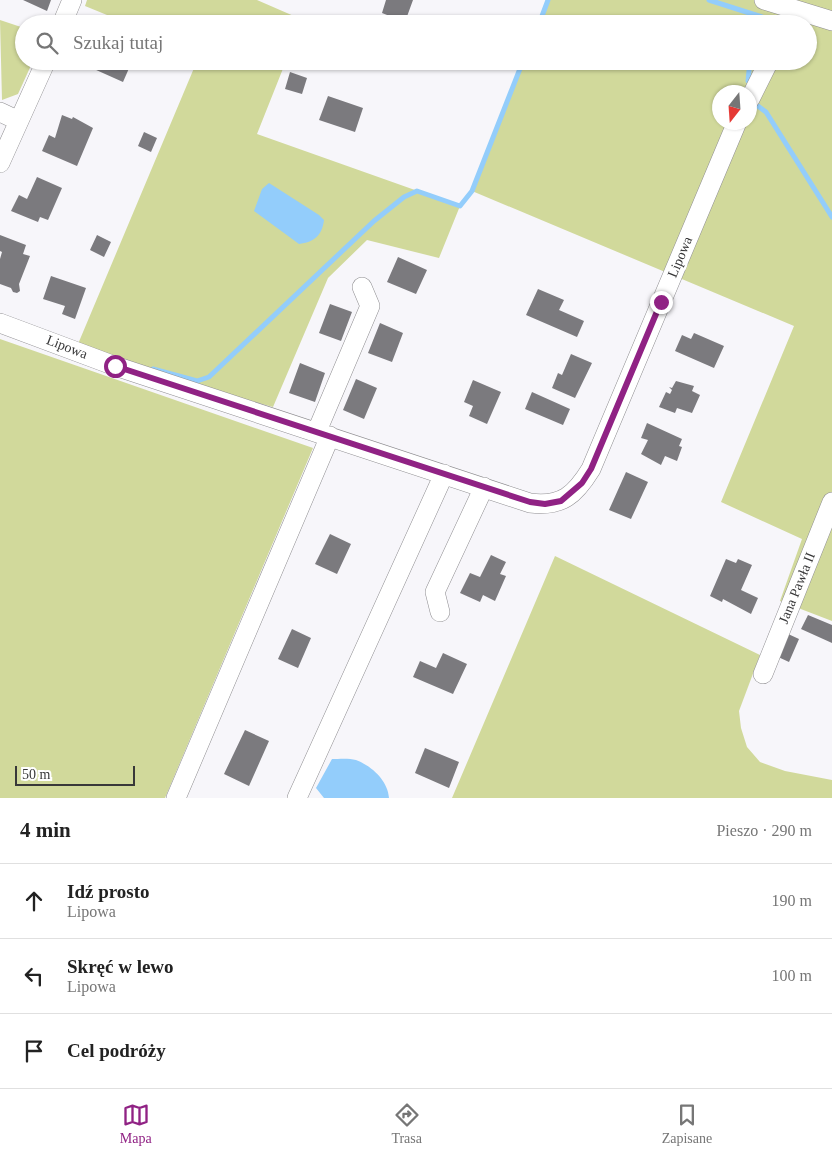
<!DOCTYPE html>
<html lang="pl">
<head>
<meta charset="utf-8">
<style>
  :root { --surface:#fff; --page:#f6f6f6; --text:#222; --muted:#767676; --line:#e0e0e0; --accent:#902284 }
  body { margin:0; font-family:"Times New Roman",serif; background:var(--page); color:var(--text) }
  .compass { position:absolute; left:712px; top:85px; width:45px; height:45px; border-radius:50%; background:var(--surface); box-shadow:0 1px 4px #0004; rotate:197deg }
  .scale { position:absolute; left:15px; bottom:12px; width:120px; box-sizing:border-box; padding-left:5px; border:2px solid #383839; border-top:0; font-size:14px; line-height:18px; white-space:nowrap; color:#383839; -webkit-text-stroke:4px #fff; paint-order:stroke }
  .stop { position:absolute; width:15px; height:15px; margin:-11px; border:4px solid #902284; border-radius:50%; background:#fff }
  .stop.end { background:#902284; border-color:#fff; box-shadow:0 1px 5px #0008 }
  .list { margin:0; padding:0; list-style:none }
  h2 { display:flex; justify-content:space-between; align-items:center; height:65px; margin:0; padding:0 20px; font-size:21px }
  h2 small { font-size:16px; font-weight:400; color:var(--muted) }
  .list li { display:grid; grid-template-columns:32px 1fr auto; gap:15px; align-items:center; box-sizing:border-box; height:75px; padding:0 20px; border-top:1px solid var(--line) }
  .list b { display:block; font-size:19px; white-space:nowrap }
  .list p { margin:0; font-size:16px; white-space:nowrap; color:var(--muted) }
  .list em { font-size:16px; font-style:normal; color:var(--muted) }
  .icon { flex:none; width:28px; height:28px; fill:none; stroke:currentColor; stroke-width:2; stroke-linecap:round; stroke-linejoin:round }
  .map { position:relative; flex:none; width:832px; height:798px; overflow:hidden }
  .search { position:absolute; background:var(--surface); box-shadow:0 1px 4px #0004; left:15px; right:15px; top:15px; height:55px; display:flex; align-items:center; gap:12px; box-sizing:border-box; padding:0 18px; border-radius:28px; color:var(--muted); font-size:19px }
  .sheet { height:290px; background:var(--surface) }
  nav { display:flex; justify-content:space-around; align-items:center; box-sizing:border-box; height:70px; border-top:1px solid var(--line); background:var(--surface); font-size:14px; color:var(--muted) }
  nav a { display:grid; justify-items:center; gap:2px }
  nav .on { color:var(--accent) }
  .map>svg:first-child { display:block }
</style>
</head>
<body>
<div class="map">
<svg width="832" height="798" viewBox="0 0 832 798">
  <rect width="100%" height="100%" fill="#f7f6fa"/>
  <path fill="#d1d99b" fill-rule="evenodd" d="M 87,0 L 257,0 L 303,20 L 302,24 L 129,24 L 85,6 Z
    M 548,0 L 832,0 L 832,621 L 780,601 L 802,539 L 721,502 L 794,326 L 472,191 L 524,61 L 808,61 L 808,24 L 539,24 ZM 720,92 L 750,92 L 750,122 L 720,122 Z
    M 0,20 L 24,28 L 24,61 L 33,61 L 18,94 L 2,100 Z
    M 197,61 L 286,61 L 257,134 L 460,206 L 439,258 L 367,240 L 328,278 L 273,407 L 201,387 L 78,344 Z
    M 0,339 L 313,448 L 165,798 L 0,798 Z
    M 555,556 L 760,655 L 739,711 L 741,728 L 747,747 L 760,762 L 785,771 L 832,780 L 832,798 L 452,798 Z"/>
  <path fill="#93cdfb" d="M 269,183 L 319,215 L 324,220 C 322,236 314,242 299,244 L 254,211 L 262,189 Z
    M 332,759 C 339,759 349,758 356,760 C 372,766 388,781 389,798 L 324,798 L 316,788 Z"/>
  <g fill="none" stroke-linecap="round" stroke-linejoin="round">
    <path stroke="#93cdfb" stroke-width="5" d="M 709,0 L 762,17
      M 539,24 L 548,0
      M 748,81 L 750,61
      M 758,106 L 766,112 L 832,217
      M 153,369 L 197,381 L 209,377 L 374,221 L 404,197 L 417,191 L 460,206 L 472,191 L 523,61"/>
  </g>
  <path fill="#7b7a7e" d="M 23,0 L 51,0 L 47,11 Z
    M 386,0 L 413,0 L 405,22 L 382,13 Z
    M 87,61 L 123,61 L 130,66 L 123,82 L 85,65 Z
    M 290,72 L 307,78 L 302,94 L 285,89 Z
    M 328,96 L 363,108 L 355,132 L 319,120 Z
    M 62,115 L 72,119 L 73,117 L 93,128 L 77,166 L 42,151 L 49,135 L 55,138 Z
    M 144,132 L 157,138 L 151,152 L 138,146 Z
    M 37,177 L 62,188 L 48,220 L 40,217 L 38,222 L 11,211 L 19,195 L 27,199 Z
    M 0,235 L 26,245 L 23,254 L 30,256 L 19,284 L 20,291 L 17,293 L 13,292 L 11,288 L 0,284 L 0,259 L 2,252 L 0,251 Z
    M 97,235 L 111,242 L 104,257 L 90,250 Z
    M 398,257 L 427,270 L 416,294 L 387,282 Z
    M 51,276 L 86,288 L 75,319 L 62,314 L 65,306 L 43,299 Z
    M 538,289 L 564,300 L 559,310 L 584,321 L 577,337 L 526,315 Z
    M 330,304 L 352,312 L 341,341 L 319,333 Z
    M 380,323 L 403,333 L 392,362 L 368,353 Z
    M 694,333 L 724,346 L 714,368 L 675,351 L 682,335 L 691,339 Z
    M 571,354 L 592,363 L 575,398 L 552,388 L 558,373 L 562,375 Z
    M 300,363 L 325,373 L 315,402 L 289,393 Z
    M 356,379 L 377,388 L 364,419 L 343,410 Z
    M 473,380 L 501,392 L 487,424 L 469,416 L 473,406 L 464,402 Z
    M 676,381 L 694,386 L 692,391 L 700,395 L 692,413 L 677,408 L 675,413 L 659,407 L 666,392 L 670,394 L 672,390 L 669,387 L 672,388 Z
    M 532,392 L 570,409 L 563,425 L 525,409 Z
    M 647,423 L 682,439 L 679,446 L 682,447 L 677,461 L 665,456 L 661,465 L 641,454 L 648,440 L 641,438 Z
    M 626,472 L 648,482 L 631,519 L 609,510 Z
    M 330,534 L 351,544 L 337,574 L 315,564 Z
    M 491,555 L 506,562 L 500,574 L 506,576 L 495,601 L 483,595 L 480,602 L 460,593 L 470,573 L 480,577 Z
    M 726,559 L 736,563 L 738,559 L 752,565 L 741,590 L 758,598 L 751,614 L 723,599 L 722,602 L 710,596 Z
    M 808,615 L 832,625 L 832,643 L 801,629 Z
    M 292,629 L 311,638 L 298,668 L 278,659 Z
    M 786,633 L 799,639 L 789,662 L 776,656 Z
    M 443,653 L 467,664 L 453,694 L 413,677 L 420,661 L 436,668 Z
    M 245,730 L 269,741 L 249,786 L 224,774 Z
    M 425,748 L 459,762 L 449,788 L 415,773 Z"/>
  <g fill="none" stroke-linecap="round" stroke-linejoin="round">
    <g stroke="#8f8e91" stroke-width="20">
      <path id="minor" d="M 764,0 L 832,21
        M 62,24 L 72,0
        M 750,99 L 769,61
        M 0,112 L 19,121
        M 0,163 L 46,61
        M 0,323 L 115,366 L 530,503 C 562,507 575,495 591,469 L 737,122
        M 317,431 L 370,306 L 362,287
        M 440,612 L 435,592 L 484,487
        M 763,674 L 832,502
        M 176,798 L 330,436
        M 297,798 L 444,474"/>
    </g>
    <use href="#minor" stroke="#fff" stroke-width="19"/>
  </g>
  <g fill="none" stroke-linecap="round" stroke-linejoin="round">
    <path stroke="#902284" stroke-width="6" d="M 115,366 L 530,502 L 545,504 L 561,501 L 582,483 L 591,469 L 661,302"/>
  </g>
  <g text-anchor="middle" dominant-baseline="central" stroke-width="5" stroke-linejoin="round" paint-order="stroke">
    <g font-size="14" fill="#383839" stroke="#fff">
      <text transform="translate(680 257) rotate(-67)">Lipowa</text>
      <text transform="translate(67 347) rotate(21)">Lipowa</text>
      <text transform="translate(797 588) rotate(-68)">Jana Pawła II</text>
    </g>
  </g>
</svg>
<svg class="compass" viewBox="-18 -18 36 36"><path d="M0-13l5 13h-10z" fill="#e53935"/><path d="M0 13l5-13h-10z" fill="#767676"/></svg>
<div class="scale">50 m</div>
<div class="stop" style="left:115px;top:366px"></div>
<div class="stop end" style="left:661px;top:302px"></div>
<div class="search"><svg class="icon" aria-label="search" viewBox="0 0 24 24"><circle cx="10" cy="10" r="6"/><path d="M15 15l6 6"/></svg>Szukaj tutaj</div>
</div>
<section class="sheet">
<h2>4 min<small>Pieszo · 290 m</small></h2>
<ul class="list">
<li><svg class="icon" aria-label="ahead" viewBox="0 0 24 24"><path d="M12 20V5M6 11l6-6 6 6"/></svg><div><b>Idź prosto</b><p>Lipowa</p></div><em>190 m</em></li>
<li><svg class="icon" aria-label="left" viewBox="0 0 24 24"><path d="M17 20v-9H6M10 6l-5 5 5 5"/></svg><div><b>Skręć w lewo</b><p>Lipowa</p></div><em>100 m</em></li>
<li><svg class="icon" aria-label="arrive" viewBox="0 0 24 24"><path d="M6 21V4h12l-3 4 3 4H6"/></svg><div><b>Cel podróży</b></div></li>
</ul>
</section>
<nav>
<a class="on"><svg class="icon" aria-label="map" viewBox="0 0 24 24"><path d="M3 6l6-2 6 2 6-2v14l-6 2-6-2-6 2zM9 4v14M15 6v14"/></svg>Mapa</a>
<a><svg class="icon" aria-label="directions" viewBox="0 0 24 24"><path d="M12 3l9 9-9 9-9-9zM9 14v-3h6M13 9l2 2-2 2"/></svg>Trasa</a>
<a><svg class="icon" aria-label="saved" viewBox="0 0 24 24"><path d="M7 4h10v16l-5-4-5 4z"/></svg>Zapisane</a>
</nav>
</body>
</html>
